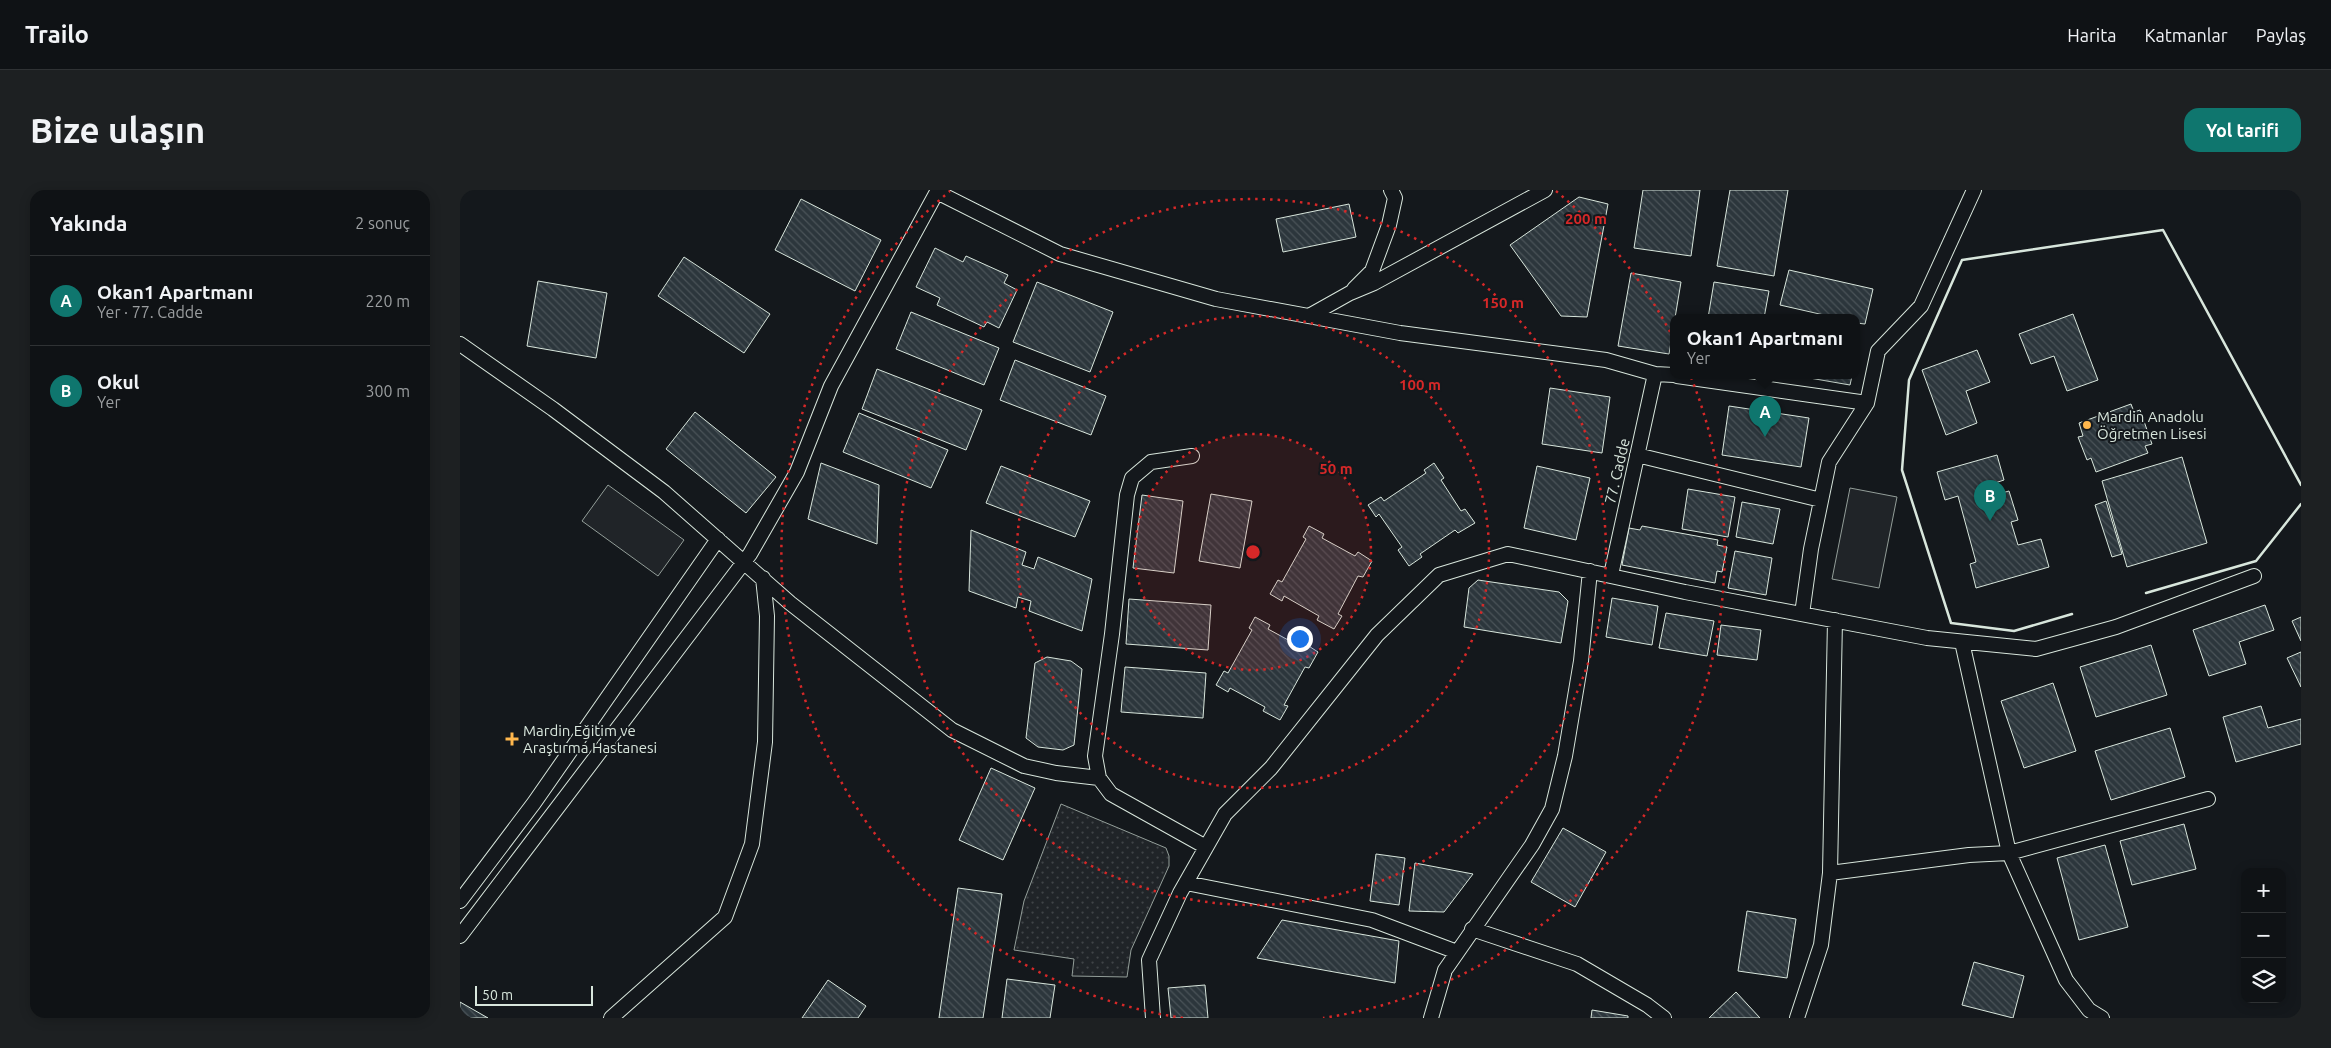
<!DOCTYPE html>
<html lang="tr">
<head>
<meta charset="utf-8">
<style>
  :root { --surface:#0f1215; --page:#1d2022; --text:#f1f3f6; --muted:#9b9ea0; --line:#2f3234; --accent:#0f766e }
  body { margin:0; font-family:Ubuntu,sans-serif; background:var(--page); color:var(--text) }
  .controls { position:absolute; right:15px; bottom:15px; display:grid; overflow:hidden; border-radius:10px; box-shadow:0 2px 12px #0003 }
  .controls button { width:45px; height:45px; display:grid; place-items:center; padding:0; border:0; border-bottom:1px solid var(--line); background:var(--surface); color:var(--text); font:25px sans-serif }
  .scale { position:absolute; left:15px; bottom:12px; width:118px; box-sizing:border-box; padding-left:5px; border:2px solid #d8e6dc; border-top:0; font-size:14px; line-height:18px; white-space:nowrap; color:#d8e6dc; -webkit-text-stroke:4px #14181c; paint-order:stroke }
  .you { position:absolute; left:839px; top:448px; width:18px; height:18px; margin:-12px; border:4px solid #fff; border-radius:50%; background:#1a73e8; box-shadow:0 0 0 8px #1a73e833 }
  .badge { display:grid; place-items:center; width:32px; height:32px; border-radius:50%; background:var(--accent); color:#fff; font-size:16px; font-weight:700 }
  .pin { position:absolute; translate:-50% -41px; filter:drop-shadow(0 1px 2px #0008) }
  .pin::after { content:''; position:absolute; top:26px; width:18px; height:15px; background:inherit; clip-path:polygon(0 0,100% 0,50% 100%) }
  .popup { position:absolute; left:1210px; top:124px; width:190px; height:65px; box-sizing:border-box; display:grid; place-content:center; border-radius:10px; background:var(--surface); filter:drop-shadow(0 1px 4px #0005); font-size:16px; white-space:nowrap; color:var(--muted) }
  .popup b { font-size:19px; color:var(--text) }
  .popup::after { content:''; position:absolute; left:50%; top:100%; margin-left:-10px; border:10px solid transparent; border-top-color:var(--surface) }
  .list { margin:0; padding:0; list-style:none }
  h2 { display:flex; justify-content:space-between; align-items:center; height:65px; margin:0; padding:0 20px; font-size:21px }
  h2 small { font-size:16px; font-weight:400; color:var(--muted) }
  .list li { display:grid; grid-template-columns:32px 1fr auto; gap:15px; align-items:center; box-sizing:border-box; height:90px; padding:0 20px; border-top:1px solid var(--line) }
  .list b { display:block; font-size:19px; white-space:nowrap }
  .list p { margin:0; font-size:16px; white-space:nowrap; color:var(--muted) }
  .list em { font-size:16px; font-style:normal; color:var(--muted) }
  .icon { flex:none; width:28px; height:28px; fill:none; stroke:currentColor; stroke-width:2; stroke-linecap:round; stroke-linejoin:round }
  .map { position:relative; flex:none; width:1841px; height:828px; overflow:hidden; border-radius:15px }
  header { display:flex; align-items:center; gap:30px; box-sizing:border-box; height:70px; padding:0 25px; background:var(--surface); border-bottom:1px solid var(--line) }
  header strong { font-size:24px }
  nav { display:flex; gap:28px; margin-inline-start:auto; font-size:18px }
  .intro { display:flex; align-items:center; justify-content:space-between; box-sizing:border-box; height:120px; padding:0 30px }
  h1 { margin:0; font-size:35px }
  .button { padding:12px 22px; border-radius:15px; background:var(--accent); color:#fff; font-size:18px; font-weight:700 }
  main { display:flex; gap:30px; padding:0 30px }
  aside { flex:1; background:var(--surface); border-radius:15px; box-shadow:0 2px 12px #0003 }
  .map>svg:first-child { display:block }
</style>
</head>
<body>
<header>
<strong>Trailo</strong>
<nav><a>Harita</a><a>Katmanlar</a><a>Paylaş</a></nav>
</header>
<div class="intro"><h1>Bize ulaşın</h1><a class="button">Yol tarifi</a></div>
<main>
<aside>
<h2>Yakında<small>2 sonuç</small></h2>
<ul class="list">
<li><span class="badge">A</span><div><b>Okan1 Apartmanı</b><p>Yer · 77. Cadde</p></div><em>220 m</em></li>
<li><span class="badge">B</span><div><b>Okul</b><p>Yer</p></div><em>300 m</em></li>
</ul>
</aside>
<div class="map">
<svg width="1841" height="828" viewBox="0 0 1841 828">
  <defs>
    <pattern id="park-dots" width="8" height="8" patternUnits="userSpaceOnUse" patternTransform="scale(1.25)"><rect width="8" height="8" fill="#202428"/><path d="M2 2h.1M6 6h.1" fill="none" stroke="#404447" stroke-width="1.8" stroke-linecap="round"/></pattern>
    <pattern id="building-back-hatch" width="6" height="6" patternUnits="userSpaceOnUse" patternTransform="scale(1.25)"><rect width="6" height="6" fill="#2c363c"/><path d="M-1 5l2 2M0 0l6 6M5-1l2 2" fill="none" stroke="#4a5358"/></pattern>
  </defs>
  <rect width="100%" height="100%" fill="#14181c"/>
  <path fill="#202428" stroke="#939e99" d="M 148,295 L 224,350 L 198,386 L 122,331 Z
    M 1390,298 L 1437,307 L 1419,398 L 1372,389 Z"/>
  <path fill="url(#park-dots)" stroke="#939e99" d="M 601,614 L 706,658 L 709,666 L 709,676 L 671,760 L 667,787 L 612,786 L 614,769 L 554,760 L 564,711 Z"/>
  <path fill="url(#building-back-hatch)" stroke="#d8e6dc" d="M 1183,0 L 1240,0 L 1231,66 L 1174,58 Z
    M 1270,0 L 1328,0 L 1314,86 L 1257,76 Z
    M 1119,7 L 1148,14 L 1127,127 L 1101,126 L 1050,55 Z
    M 341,9 L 421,50 L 395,101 L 315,60 Z
    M 889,14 L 896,47 L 823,62 L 816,29 Z
    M 475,58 L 503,72 L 506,66 L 548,85 L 544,93 L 557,100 L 539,138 L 527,132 L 524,137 L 477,115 L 480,108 L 456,97 Z
    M 224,67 L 310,124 L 284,163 L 198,106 Z
    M 1329,80 L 1413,99 L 1405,134 L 1396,133 L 1396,128 L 1377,128 L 1320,115 Z
    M 1171,83 L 1221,92 L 1209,164 L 1158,156 Z
    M 78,91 L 147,103 L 136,168 L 67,156 Z
    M 577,92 L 653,122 L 630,182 L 553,152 Z
    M 1254,92 L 1309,101 L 1304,128 L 1248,128 Z
    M 451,122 L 539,158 L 524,195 L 436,159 Z
    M 1613,124 L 1638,190 L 1607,201 L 1594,166 L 1571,174 L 1559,144 Z
    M 1517,160 L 1530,192 L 1506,201 L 1517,233 L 1486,245 L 1462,180 Z
    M 555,170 L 646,206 L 631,245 L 540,210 Z
    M 417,179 L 522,220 L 506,260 L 402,219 Z
    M 1338,186 L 1392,186 L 1390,195 Z
    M 1090,198 L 1150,207 L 1142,263 L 1082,254 Z
    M 1671,214 L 1674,222 L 1680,220 L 1692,254 L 1685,256 L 1688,263 L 1636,282 L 1631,268 L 1627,270 L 1618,247 L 1623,246 L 1619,233 Z
    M 1269,216 L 1349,228 L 1341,277 L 1262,265 Z
    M 235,222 L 316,287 L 286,323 L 206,259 Z
    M 399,223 L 488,260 L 471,298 L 383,262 Z
    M 1537,265 L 1544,290 L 1535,293 L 1538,304 L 1549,301 L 1558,330 L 1551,332 L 1558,355 L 1581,349 L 1589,377 L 1516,398 L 1510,374 L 1516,372 L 1498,306 L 1485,310 L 1477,282 Z
    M 1722,267 L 1747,353 L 1667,377 L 1642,291 Z
    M 361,273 L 419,295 L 417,354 L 348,329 Z
    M 974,273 L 984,288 L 981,290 L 1001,321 L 1005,319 L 1015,333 L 998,343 L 995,340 L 960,364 L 962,367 L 949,376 L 938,360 L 942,357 L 919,324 L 916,327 L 908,315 L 921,307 L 924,311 L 966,283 L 964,280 Z
    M 541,276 L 630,311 L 615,347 L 526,313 Z
    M 1077,276 L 1130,288 L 1116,350 L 1064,338 Z
    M 1228,299 L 1275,307 L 1268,347 L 1222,339 Z
    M 751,304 L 792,311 L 780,378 L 739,371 Z
    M 682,305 L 723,311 L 714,383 L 673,378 Z
    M 1646,311 L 1662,364 L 1652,367 L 1635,315 Z
    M 1282,312 L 1320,319 L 1313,354 L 1276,347 Z
    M 849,336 L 864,344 L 862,348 L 895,366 L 898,362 L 912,371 L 903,387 L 898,386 L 878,424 L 882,426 L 874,439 L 857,430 L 859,426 L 824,406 L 822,411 L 810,404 L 818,390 L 822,392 L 846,349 L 843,347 Z
    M 1182,336 L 1258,350 L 1257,355 L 1267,357 L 1262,382 L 1257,381 L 1255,393 L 1162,375 L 1169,338 L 1180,340 Z
    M 511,340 L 566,362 L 562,375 L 574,379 L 578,367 L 632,389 L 622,441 L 569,421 L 571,411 L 558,407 L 556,418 L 509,401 Z
    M 1275,361 L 1312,368 L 1306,405 L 1268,398 Z
    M 1018,390 L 1099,402 L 1108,411 L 1101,453 L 1004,437 L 1009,398 Z
    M 1152,408 L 1198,416 L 1192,455 L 1146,447 Z
    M 669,409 L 751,415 L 748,460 L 666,454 Z
    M 1805,415 L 1814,440 L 1779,452 L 1786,474 L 1749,486 L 1733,440 Z
    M 1206,423 L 1254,431 L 1247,466 L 1199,458 Z
    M 795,427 L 810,435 L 808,439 L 841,457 L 844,453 L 858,462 L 849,478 L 845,477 L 824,515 L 828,516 L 820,530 L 803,521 L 805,517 L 770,498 L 768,502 L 756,495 L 764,481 L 768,483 L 792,440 L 789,438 Z
    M 1841,427 L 1841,451 L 1832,431 Z
    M 1261,435 L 1301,440 L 1297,470 L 1257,465 Z
    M 1691,455 L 1707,505 L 1636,527 L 1620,477 Z
    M 1841,462 L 1841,497 L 1827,468 Z
    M 587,467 L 611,471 L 622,479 L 614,555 L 603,560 L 578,557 L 566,548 L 575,473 Z
    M 665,477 L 746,483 L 743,528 L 661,522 Z
    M 1593,493 L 1616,561 L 1564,578 L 1541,511 Z
    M 1801,516 L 1808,538 L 1841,529 L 1841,554 L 1776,572 L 1763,527 Z
    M 1710,538 L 1725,587 L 1651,610 L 1635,561 Z
    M 531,578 L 575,598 L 543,670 L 499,650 Z
    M 1724,634 L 1736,679 L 1672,695 L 1660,651 Z
    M 1103,638 L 1146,662 L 1115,717 L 1071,692 Z
    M 1645,655 L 1668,737 L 1619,750 L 1597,668 Z
    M 916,664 L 945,668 L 939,715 L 910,711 Z
    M 955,673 L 1013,684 L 984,722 L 949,721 Z
    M 498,698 L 542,704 L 523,828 L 479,828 Z
    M 1287,721 L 1336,729 L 1327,788 L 1278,781 Z
    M 822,730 L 939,751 L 935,793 L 797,768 Z
    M 1514,772 L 1564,786 L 1553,828 L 1502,815 Z
    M 547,789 L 595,795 L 590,828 L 542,828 Z
    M 368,790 L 406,816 L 398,828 L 342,828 Z
    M 745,795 L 748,828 L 711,828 L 708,798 Z
    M 1276,802 L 1300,828 L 1249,828 Z
    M 0,812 L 28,828 L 0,828 Z
    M 1132,820 L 1168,826 L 1168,828 L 1131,828 Z"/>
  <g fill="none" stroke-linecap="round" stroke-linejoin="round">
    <g stroke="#d8e6dc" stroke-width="16">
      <path id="minor" d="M 477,2 L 600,64 L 756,109 L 940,143 L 1146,170 L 1195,184 L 1214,185
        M 894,99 L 912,81 L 929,35 L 935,8 L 931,0
        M 849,126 L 890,103 L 914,93 L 1085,0
        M 0,154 L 93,219 L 204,302 L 330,413 L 492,540 L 564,576 L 596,583 L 639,588
        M 1217,186 L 1407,213
        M 1177,265 L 1361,310
        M 732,266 L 691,272 L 672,288 L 667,305 L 652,444 L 635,566 L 639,588 L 651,604 L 746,657
        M 1151,385 L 1195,184
        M 1342,424 L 1351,359 L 1369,272 L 1407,213 L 1418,161 L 1461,116 L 1514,0
        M 1502,452 L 1549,663 L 1606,790 L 1629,820 L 1642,828
        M 1370,683 L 1509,665 L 1549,663 L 1748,609
        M 726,693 L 912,730 L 997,762
        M 0,711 L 74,613 L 258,349
        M 1012,739 L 1117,774 L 1187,815 L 1204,828
        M 0,746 L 290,364 L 337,282 L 371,196 L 478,0
        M 151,828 L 265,727 L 292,654 L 305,552 L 307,426 L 303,388
        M 693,828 L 689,770 L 720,703 L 765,624 L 811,578 L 917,445 L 979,385 L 1048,364 L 1225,402 L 1467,448 L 1576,459 L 1656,437 L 1794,386
        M 971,828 L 985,780 L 1072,655 L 1092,619 L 1105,566 L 1121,471 L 1130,381
        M 1337,828 L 1361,755 L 1370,683 L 1375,430"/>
    </g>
    <use href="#minor" stroke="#14181c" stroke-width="14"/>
    <path stroke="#d8e6dc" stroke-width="2.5" d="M 1686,403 L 1796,371 L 1841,314
      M 1612,424 L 1554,441 L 1491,433 L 1442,280 L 1449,190 L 1502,70 L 1703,40 L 1841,295"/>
  </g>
  <circle cx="793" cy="362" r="118" fill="#d62828" fill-opacity=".12"/>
  <g fill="none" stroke="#d62828" stroke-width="2.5" stroke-dasharray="2.5 5">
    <circle cx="793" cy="362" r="118"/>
    <circle cx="793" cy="362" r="236"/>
    <circle cx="793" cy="362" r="353"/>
    <path d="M723 828A471 471 0 0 1 490 1M1096 1A471 471 0 0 1 863 828"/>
  </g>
  <g fill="#ffb74d" stroke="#14181c" stroke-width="2">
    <circle cx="1627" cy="235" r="5"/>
    <path d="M49.5 541.5h5v5h5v5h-5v5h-5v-5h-5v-5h5z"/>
  </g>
  <g text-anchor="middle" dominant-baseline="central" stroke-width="4" stroke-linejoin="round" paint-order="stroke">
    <g font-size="15" fill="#d8e6dc" stroke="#14181c" text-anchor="start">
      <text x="1637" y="226">Mardin Anadolu<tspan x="1637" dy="17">Öğretmen Lisesi</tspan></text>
      <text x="63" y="540">Mardin Eğitim ve<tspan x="63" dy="17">Araştırma Hastanesi</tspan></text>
    </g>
    <g font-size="15" fill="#d8e6dc" stroke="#14181c">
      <text transform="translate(1157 281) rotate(-77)">77. Cadde</text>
    </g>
  </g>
  <circle cx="793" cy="362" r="8" fill="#d62828" stroke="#14181c" stroke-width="2.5"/>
  <g font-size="15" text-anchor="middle" font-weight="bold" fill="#d62828" stroke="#14181c" stroke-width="4" stroke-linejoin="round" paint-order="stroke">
    <text x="1126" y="34">200 m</text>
    <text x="1043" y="118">150 m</text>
    <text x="960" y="200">100 m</text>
    <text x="876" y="284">50 m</text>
  </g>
</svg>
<div class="controls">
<button>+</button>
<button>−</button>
<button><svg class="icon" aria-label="layers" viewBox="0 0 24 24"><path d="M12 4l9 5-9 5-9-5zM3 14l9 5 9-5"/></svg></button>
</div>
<div class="scale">50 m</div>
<div class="you"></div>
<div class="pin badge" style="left:1305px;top:247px">A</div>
<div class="popup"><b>Okan1 Apartmanı</b>Yer</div>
<div class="pin badge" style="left:1530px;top:331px">B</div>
</div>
</main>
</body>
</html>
